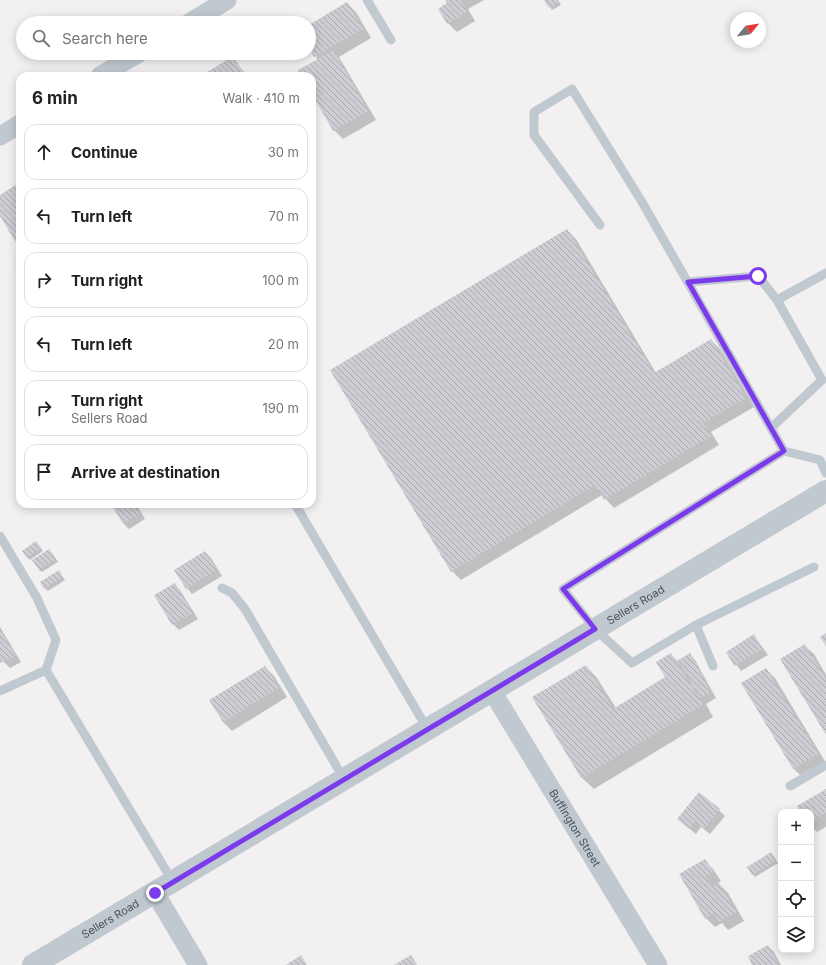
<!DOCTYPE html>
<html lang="en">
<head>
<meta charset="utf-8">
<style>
  :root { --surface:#fff; --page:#f6f6f6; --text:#202124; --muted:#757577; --line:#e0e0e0 }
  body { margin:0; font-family:Inter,sans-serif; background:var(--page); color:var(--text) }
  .controls { position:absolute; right:12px; bottom:12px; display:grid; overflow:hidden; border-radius:8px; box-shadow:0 2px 10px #0003 }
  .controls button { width:36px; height:36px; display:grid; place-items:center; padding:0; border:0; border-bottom:1px solid var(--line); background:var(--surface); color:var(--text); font:20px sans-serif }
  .compass { position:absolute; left:730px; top:12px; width:36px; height:36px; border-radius:50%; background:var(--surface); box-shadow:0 2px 10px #0003; rotate:60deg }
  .stop { position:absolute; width:12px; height:12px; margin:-9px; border:3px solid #7c3aed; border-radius:50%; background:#fff }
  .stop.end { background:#7c3aed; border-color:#fff; box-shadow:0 1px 4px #0008 }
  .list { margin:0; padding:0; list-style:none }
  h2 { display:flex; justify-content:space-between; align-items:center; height:52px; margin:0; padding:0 16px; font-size:17px }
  h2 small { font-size:13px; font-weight:400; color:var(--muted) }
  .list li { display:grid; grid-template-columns:26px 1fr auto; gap:12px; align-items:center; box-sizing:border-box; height:56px; margin:0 8px 8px; padding:0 8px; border:1px solid var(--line); border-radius:12px }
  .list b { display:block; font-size:15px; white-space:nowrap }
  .list p { margin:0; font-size:13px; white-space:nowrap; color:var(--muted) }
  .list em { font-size:13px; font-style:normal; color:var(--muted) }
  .icon { flex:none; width:22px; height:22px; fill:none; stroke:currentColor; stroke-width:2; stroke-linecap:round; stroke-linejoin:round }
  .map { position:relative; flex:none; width:826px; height:965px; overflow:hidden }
  .search { position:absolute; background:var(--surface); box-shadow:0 2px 10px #0003; left:16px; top:16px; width:300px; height:44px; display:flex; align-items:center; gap:10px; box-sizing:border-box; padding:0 14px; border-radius:22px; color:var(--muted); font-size:15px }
  .panel { position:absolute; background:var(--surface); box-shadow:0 2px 10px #0003; left:16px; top:72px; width:300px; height:436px; border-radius:12px }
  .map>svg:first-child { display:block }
</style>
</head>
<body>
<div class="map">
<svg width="826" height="965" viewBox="0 0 826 965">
  <defs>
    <pattern id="building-back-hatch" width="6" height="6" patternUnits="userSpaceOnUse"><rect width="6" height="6" fill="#cdced4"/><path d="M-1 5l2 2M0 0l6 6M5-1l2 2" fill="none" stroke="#a8aaaf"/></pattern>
  </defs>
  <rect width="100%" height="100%" fill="#f2f0f0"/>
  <path fill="#0003" d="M 446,0 L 484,0 L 468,9 L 475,21 L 457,32 L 448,23 L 449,4 Z
    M 546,0 L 558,0 L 561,5 L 552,10 Z
    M 347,3 L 356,12 L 371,38 L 339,57 L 376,120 L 343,139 L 334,130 L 312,92 L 312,76 L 303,76 L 318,60 L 309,46 L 309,26 Z
    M 233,58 L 247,76 L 203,76 Z
    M 567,230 L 576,239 L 656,373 L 711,340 L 720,349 L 754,407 L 711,432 L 719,445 L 614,508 L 602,495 L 461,580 L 452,571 Z
    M 112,504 L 136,504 L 145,519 L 129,529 L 123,523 Z
    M 39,545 L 43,551 L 30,560 L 27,557 Z
    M 205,552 L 211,558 L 222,576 L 192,594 L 187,588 Z
    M 52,553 L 58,562 L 42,572 L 39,570 Z
    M 59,572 L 65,580 L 48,591 L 45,588 Z
    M 175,585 L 180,590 L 198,619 L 179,630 L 173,624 Z
    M 0,627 L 21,662 L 10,668 L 3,661 L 0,663 Z
    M 754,636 L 768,655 L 741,671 L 727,652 Z
    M 805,646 L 814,654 L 826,675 L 826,733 Z
    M 690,654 L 695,660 L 716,698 L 706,704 L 713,717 L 594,789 L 582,778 L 533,698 L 586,666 L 597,678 L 616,708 L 667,678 L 671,655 L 682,665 Z
    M 265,667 L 274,676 L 287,697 L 232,731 L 223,722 L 210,700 Z
    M 766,669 L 775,678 L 826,763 L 803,778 L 794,769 L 743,683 Z
    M 826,790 L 826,827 L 817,832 L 811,826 L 811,812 L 801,812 Z
    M 719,810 L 725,816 L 710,834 L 701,827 L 696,834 L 685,825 Z
    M 773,856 L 778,863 L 755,877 L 752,874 Z
    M 704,860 L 713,869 L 721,881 L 718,883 L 728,893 L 744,921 L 728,930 L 722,923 L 715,927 L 706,918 Z
    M 768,946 L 774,952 L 781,965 L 754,965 Z"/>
  <path fill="url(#building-back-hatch)" d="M 445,0 L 460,0 L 467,12 L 447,24 L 438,9 L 447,3 Z
    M 544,0 L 558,0 L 559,2 L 549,8 Z
    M 347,2 L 363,29 L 314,57 L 309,48 L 309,25 Z
    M 334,50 L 368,111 L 333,131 L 312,94 L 312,76 L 302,76 L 298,70 Z
    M 233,56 L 245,76 L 201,76 Z
    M 20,182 L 20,249 L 0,216 L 0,195 Z
    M 567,229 L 654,373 L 711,339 L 746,398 L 703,423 L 711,436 L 604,500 L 595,485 L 451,572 L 330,370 Z
    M 20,261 L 20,272 L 15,264 Z
    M 111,504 L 134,504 L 140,513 L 123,524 Z
    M 36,541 L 41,548 L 27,558 L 22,551 Z
    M 49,549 L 56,559 L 39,570 L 32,560 Z
    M 205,551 L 217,570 L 186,589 L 174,570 Z
    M 59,570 L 63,577 L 44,589 L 40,582 Z
    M 175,583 L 193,613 L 172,625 L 154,595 Z
    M 0,629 L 16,656 L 3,663 L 0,658 Z
    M 826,633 L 826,646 L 820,637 Z
    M 754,634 L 763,649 L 734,666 L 726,652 Z
    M 805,644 L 826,679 L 826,735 L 780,659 Z
    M 671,653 L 703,705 L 581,778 L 532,697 L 586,665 L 613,709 L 665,677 L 656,662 Z
    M 690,653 L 711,692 L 700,698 L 678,660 Z
    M 265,666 L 279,688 L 223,722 L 209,700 Z
    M 766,668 L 818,754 L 793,769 L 741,683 Z
    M 826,789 L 826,813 L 811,822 L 811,812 L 800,812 L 797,806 Z
    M 699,792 L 720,809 L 704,829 L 695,822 L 689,829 L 677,819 Z
    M 771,852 L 776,860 L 752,875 L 747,867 Z
    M 705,859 L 713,872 L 705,877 L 711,887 L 719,883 L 736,912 L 719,922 L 714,913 L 705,919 L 679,874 Z
    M 768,945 L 779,965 L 752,965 L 748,956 Z
    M 301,955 L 307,965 L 286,965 Z
    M 411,955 L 417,965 L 394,965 Z"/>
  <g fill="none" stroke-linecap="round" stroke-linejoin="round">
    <path stroke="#c1c9d0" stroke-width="9" d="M 367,0 L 391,40
      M 600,225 L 534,135 L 534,112 L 572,89 L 642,202 L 784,451 L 820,460 L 826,473
      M 688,282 L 758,276 L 777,300
      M 771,428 L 822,380 L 777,300 L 826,273
      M 784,451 L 563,589 L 595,629 L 632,663 L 696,625 L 814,567
      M 295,504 L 428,730
      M 0,536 L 37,598 L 56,640 L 46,670 L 0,691
      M 222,588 L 232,593 L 245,609 L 344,779
      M 696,625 L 713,666
      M 46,670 L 173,882
      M 790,786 L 826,765"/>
    <g stroke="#c1c9d0" stroke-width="19">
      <path d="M 189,23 L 227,0"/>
      <path d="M 100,76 L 139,53"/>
      <path d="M 0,136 L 20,124"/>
      <path id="s1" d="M 492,691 L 658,965"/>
      <path d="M 155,893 L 198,965"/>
    </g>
    <path stroke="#c1c9d0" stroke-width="22" id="s2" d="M 33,965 L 826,491"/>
  </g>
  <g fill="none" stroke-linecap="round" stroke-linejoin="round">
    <path stroke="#7c3aed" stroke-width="5" d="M 155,893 L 595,629 L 563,589 L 784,451 L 688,282 L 758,276"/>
  </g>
  <g text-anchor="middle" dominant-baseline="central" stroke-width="3.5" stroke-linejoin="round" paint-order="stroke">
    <g font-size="11" fill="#49525c" stroke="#fff">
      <text stroke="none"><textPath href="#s2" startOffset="702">Sellers Road</textPath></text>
      <text stroke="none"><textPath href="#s1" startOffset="160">Buffington Street</textPath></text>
      <text stroke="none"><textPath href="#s2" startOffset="90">Sellers Road</textPath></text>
    </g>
  </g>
</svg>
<div class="controls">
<button>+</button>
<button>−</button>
<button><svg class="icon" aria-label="locate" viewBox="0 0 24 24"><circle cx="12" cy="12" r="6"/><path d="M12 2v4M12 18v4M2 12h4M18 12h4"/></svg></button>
<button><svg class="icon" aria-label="layers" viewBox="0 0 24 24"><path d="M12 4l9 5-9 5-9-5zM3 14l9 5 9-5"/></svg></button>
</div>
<svg class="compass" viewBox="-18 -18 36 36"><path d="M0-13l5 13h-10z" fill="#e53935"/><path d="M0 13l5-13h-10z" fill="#757577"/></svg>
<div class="stop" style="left:758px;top:276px"></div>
<div class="stop end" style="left:155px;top:893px"></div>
<div class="search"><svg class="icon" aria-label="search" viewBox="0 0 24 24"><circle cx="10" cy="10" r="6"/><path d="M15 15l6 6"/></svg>Search here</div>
<section class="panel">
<h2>6 min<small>Walk · 410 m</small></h2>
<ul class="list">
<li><svg class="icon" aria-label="ahead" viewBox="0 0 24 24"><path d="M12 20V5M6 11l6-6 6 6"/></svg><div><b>Continue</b></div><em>30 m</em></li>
<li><svg class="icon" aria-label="left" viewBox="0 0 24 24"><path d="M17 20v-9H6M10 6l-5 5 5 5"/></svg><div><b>Turn left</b></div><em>70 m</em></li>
<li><svg class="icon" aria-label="right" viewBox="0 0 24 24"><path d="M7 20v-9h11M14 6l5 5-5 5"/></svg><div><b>Turn right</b></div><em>100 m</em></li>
<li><svg class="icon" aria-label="left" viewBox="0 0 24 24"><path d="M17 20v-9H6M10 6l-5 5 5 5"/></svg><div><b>Turn left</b></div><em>20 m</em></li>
<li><svg class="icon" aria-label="right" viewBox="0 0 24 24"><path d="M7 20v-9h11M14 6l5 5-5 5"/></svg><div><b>Turn right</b><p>Sellers Road</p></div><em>190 m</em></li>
<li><svg class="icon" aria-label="arrive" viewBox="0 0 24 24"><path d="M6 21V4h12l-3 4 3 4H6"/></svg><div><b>Arrive at destination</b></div></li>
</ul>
</section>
</div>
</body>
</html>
